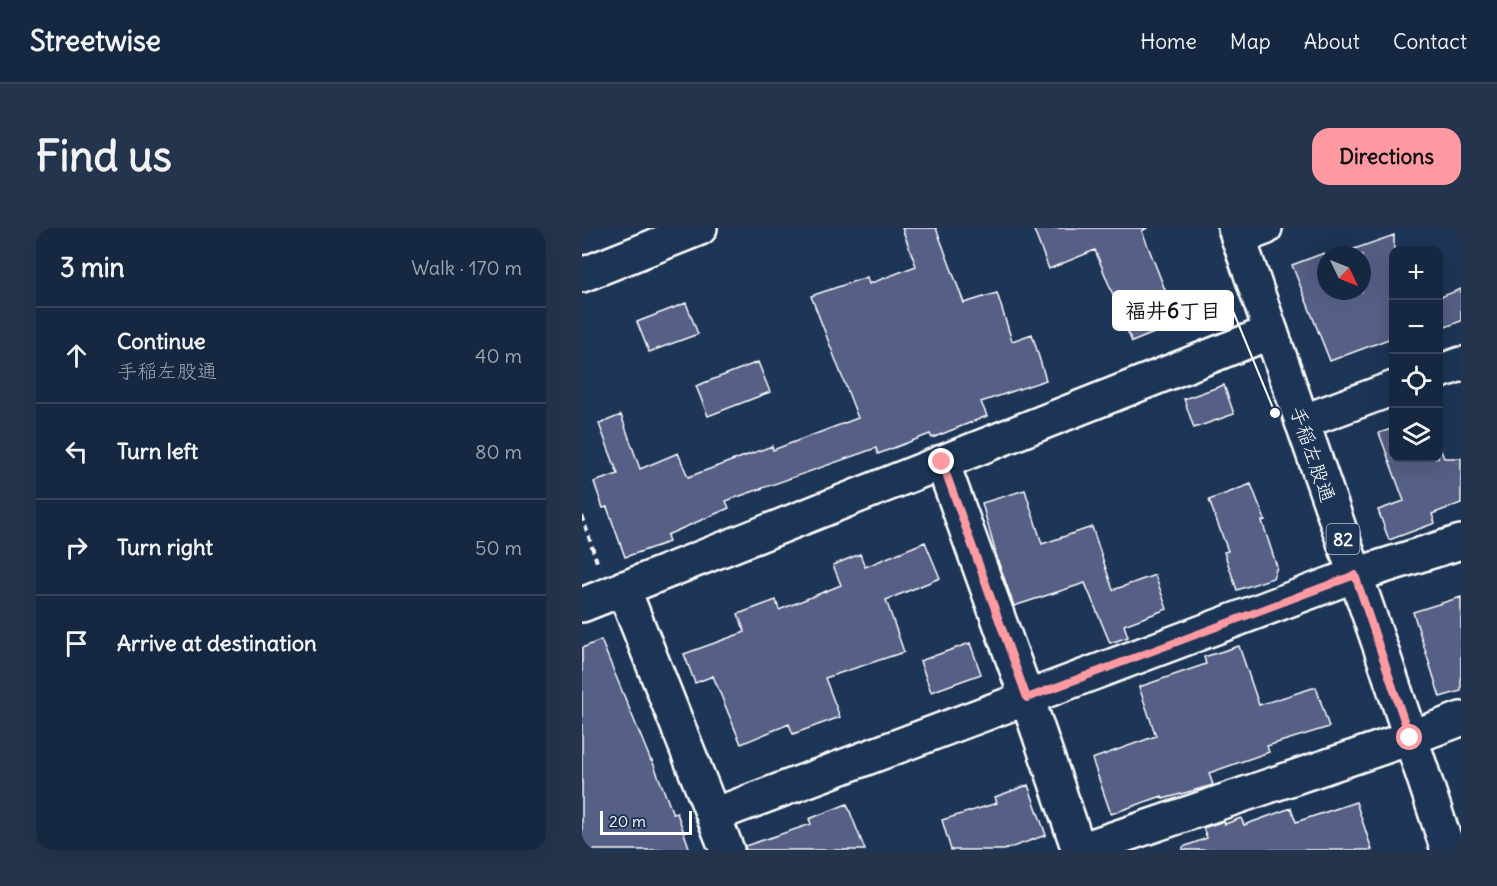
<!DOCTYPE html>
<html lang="en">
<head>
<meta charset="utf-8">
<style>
  :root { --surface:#162841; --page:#23344c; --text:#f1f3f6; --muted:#9ea6b1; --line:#35445a; --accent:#ff9aa2 }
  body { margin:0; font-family:Delius,"Klee One",sans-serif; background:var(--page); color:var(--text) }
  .controls { position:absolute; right:18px; top:18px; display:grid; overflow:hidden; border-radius:12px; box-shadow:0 6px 24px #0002 }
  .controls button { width:54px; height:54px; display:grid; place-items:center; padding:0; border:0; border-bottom:2px solid var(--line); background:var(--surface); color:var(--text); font:30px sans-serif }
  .compass { position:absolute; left:735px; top:18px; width:54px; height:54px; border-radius:50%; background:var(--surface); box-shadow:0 6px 24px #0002; rotate:133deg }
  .scale { position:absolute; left:18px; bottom:15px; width:92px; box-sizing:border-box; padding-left:6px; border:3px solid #fff; border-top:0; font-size:16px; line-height:21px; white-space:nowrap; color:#fff; -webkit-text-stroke:4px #1d3557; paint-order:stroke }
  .stop { position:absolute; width:18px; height:18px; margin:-14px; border:4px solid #ff9aa2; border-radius:50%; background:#fff }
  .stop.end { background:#ff9aa2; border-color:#fff; box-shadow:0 2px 6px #0008 }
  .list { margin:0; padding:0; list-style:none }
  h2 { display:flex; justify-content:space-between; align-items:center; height:78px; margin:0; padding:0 24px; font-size:26px }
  h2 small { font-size:20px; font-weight:400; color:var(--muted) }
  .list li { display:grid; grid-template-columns:39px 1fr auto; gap:18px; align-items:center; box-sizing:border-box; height:96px; padding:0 24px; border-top:2px solid var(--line) }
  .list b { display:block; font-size:22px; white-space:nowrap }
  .list p { margin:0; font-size:20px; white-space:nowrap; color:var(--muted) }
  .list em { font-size:20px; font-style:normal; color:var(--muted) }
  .icon { flex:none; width:33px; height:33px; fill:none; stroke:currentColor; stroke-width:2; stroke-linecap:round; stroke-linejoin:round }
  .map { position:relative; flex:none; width:879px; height:622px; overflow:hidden; border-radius:18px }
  header { display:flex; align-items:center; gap:36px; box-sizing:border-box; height:84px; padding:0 30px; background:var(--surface); border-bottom:2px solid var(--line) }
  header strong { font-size:28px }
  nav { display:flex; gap:33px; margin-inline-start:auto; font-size:21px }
  .intro { display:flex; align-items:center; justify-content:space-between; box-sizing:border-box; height:144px; padding:0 36px }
  h1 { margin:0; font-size:42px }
  .button { padding:15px 27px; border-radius:18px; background:var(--accent); color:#111; font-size:21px; font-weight:700 }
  main { display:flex; gap:36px; padding:0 36px }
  aside { flex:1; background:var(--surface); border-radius:18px; box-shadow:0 6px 24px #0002 }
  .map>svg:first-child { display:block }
</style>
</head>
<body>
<header>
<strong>Streetwise</strong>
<nav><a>Home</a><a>Map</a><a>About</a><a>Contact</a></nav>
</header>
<div class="intro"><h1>Find us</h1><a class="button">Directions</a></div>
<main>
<aside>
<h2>3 min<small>Walk · 170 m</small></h2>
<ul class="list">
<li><svg class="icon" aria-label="ahead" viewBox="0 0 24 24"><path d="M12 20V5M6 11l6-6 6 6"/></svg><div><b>Continue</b><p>手稲左股通</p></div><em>40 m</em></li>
<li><svg class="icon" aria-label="left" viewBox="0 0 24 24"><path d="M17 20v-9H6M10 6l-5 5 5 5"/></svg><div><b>Turn left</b></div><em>80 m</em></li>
<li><svg class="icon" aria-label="right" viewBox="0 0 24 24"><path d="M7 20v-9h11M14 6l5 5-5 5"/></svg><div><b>Turn right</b></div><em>50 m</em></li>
<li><svg class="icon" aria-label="arrive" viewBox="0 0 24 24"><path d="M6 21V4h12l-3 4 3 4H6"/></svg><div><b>Arrive at destination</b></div></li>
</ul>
</aside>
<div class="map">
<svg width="879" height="622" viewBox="0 0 879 622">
  <rect width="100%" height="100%" fill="#1d3557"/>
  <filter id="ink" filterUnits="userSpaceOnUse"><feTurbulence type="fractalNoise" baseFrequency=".0167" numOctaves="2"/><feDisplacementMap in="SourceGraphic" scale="12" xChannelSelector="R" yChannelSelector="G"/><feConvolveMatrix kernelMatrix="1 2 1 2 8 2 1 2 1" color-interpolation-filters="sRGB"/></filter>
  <g filter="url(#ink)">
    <path fill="#565e85" stroke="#fff" stroke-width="1.5" d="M 320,0 L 354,0 L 382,75 L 415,65 L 430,113 L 450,106 L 464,152 L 399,174 L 405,188 L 350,210 L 348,206 L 296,226 L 294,220 L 144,273 L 147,280 L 85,307 L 87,314 L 43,329 L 25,279 L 21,280 L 12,254 L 36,246 L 17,196 L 39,187 L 58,241 L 96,225 L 106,249 L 190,218 L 191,222 L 276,190 L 229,68 L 285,49 L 287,56 L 334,38 Z
      M 451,0 L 565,0 L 560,3 L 596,95 L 550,114 L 513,22 L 467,41 Z
      M 812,7 L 812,109 L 748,133 L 710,37 L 742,25 L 744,31 L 744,63 L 780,63 L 780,27 L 755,27 Z
      M 879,61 L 879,93 L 856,102 L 856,70 Z
      M 104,75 L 116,106 L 67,124 L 55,94 Z
      M 176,134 L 188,164 L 126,188 L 114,158 Z
      M 642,157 L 652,186 L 612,200 L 602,171 Z
      M 812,200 L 812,230 L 856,230 L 856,215 L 862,230 L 879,230 L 879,275 L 850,286 L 853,295 L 807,312 L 796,282 L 822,273 L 797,205 Z
      M 669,256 L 683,292 L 680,293 L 695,339 L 691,350 L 655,362 L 642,324 L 646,323 L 627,272 Z
      M 443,262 L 460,316 L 510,299 L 531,362 L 573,347 L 585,381 L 542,397 L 546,409 L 528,415 L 503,355 L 432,378 L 415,330 L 400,275 Z
      M 343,314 L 358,350 L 304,372 L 322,424 L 243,450 L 258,489 L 211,506 L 207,496 L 159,516 L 131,448 L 113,455 L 102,426 L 163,404 L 156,386 L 194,372 L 197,382 L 259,357 L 251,337 L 278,326 L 283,339 Z
      M 879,369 L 879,463 L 858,469 L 831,384 Z
      M 19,412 L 69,533 L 70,532 L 91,586 L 95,585 L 108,622 L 0,622 L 0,420 Z
      M 388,415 L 399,446 L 349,464 L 338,433 Z
      M 657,418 L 677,477 L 734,459 L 747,499 L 685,518 L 687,524 L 627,545 L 631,557 L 581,571 L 580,568 L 529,586 L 510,531 L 574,508 L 557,459 L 624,436 L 622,429 Z
      M 446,557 L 464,607 L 422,622 L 369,622 L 360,592 L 415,575 L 413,569 Z
      M 774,574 L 790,622 L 601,622 L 601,619 L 625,610 L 621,600 L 642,593 L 643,596 L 659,590 L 662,597 L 709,580 L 714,594 Z
      M 265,576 L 283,622 L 164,622 L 163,618 L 229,596 L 227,591 Z"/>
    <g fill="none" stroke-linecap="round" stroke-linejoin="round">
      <g stroke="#fff" stroke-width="38">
        <path id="street" d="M 656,10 L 683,0
          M 0,47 L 118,0
          M 856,144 L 879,136
          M 720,194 L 812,160
          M 360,234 L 445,470 L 497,622
          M 41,360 L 145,622
          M 0,377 L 689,104
          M 132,587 L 773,347 L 879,314
          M 498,622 L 828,510 L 879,491"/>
      </g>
      <g stroke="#fff" stroke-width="38">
        <path id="primary" d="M 653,0 L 799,421 L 866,622"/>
      </g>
      <path stroke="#fff" stroke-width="4" stroke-dasharray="6 4.5" stroke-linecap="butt" d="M 0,288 L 16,337"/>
      <use href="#street" stroke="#1d3557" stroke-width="33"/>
      <use href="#primary" stroke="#1d3557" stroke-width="33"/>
    </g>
  </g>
  <g fill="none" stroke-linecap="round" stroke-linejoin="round" filter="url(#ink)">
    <path stroke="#ff9aa2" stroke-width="8" d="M 360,234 L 445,470 L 773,347 L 828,510"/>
  </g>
  <g text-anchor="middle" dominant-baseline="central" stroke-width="6" stroke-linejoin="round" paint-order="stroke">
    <rect fill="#1d3557" stroke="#bbc2cd" stroke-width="1.5" x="744.5" y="296" width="33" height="30" rx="4.5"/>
    <g font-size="18" font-weight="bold" fill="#fff">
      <text x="761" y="311">82</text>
    </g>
    <g font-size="20" fill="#fff" stroke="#1d3557">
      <text transform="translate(731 226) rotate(71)">手稲左股通</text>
    </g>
  </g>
  <path fill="none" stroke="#fff" stroke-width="2" d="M693 185L651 83"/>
  <circle fill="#fff" stroke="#1d3557" stroke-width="2" cx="693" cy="185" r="6"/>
  <rect fill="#fff" stroke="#fff" stroke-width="2" x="531" y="63" width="120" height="39" rx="6"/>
  <g font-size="21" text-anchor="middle" font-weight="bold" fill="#111">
    <text x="591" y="90">福井6丁目</text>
  </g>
</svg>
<div class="controls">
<button>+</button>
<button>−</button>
<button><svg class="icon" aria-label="locate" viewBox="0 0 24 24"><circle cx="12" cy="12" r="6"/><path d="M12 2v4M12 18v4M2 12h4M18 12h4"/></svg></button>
<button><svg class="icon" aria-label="layers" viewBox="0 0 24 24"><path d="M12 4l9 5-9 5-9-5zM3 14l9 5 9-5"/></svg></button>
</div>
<svg class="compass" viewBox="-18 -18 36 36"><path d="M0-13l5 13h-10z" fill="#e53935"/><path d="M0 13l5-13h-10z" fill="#9ea6b1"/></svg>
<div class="scale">20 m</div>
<div class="stop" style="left:828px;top:510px"></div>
<div class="stop end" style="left:360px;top:234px"></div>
</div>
</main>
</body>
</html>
